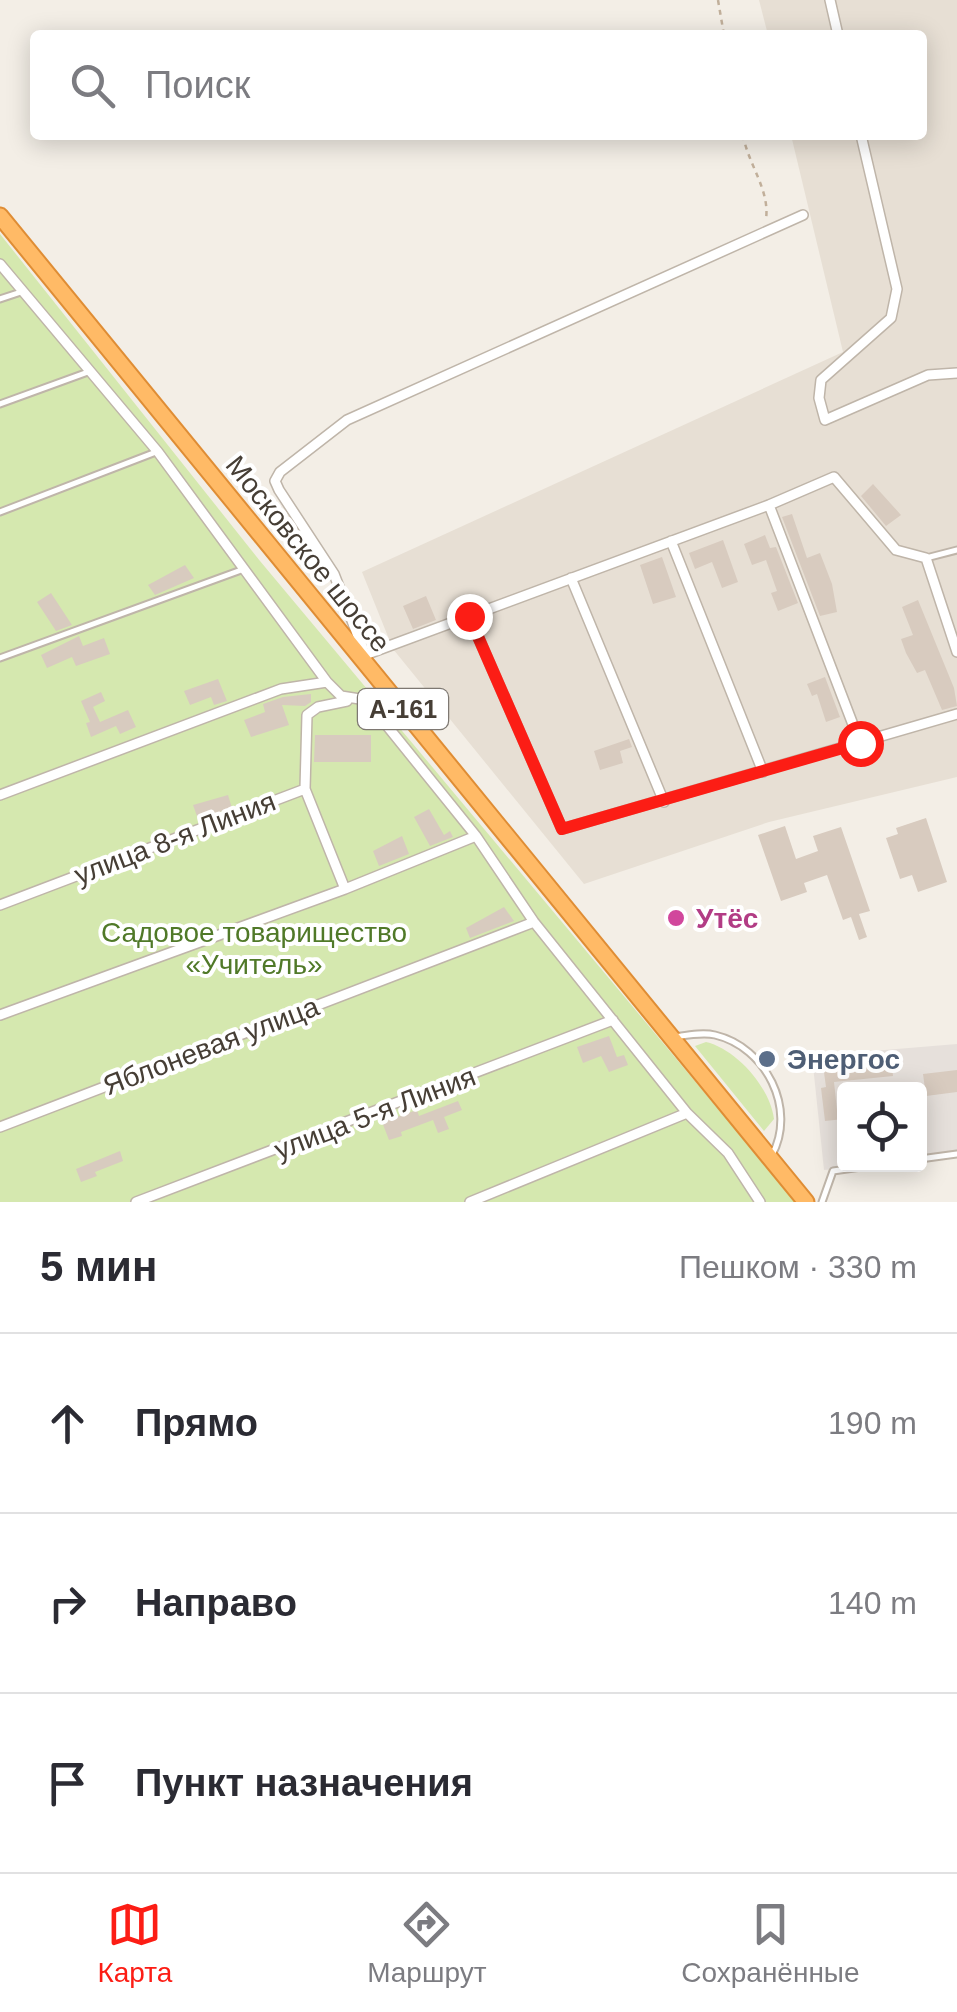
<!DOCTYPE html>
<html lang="ru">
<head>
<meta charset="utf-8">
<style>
  :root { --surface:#fff; --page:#f7f7f7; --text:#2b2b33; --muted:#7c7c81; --line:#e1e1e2; --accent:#fc1d15 }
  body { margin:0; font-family:Helvetica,sans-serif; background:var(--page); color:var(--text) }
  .controls { position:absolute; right:30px; bottom:30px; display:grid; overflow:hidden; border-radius:10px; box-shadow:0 5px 25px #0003 }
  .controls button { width:90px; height:90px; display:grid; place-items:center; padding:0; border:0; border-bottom:2px solid var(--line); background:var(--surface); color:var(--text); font:50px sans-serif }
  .stop { position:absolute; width:30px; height:30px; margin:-22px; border:8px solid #fc1d15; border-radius:50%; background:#fff }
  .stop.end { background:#fc1d15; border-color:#fff; box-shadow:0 2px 10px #0008 }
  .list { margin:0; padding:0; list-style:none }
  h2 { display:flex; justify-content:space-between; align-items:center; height:130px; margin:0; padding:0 40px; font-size:42px }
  h2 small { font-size:32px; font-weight:400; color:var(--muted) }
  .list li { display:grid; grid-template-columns:65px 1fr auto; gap:30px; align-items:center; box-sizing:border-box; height:180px; padding:0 40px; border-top:2px solid var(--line) }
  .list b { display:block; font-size:38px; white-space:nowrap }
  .list em { font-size:32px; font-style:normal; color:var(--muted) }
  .icon { flex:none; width:55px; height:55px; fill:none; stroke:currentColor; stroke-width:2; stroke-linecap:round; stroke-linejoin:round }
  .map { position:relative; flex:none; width:957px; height:1202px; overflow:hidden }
  .search { position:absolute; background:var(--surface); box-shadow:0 5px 25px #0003; left:30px; right:30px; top:30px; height:110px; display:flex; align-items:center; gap:25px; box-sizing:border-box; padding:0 35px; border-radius:10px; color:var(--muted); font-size:38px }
  .sheet { height:670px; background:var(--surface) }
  nav { display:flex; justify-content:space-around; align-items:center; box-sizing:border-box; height:140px; border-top:2px solid var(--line); background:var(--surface); font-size:28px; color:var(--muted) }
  nav a { display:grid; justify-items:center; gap:5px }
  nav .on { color:var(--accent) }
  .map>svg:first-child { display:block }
</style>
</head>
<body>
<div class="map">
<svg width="957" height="1202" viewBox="0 0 957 1202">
  <rect width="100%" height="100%" fill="#f3eee6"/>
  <path fill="#e7dfd4" d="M 759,0 L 957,0 L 957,777 L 769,822 L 584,884 L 393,649 L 362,572 L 843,352 L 791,135 L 922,135 L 922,35 L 768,35 Z"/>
  <path fill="#e6e0db" d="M 957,1044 L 957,1156 L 920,1160 L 920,1090 L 844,1090 L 844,1164 L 874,1165 L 824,1170 L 812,1056 Z"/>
  <path fill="#d5e8af" d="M 0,234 L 260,561 L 796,1202 L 0,1202 Z
    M 706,1042 C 736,1049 770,1087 774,1119 L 764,1131 L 695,1046 Z"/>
  <path fill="#d8cbbf" d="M 873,484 L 901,515 L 886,526 L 861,496 Z
    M 792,514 L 807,558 L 820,553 L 832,584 L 837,612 L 820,616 L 782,517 Z
    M 765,535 L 770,548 L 776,547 L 798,603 L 778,611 L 771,593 L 777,591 L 766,560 L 752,565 L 744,544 Z
    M 723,540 L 738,582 L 722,588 L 712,562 L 695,569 L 689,553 Z
    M 662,557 L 676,597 L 653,604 L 640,565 Z
    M 185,565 L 194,578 L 155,595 L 148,585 Z
    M 51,593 L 72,625 L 56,631 L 37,602 Z
    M 426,596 L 436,620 L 413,629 L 403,606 Z
    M 918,600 L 954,688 L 957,706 L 942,710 L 925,670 L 917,673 L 906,653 L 901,639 L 913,635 L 902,607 Z
    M 79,636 L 83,646 L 104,638 L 110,654 L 76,666 L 72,657 L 47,668 L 41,655 Z
    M 825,677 L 840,717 L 826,722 L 817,694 L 812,696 L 807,684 Z
    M 218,679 L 227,701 L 214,705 L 211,697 L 190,705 L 184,691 Z
    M 101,692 L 105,701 L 93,707 L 100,722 L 128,710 L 136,727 L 120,734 L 116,726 L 91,737 L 86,723 L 90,722 L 81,701 Z
    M 311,694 L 311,702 L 305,706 L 282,705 L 289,725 L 251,737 L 244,720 L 265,712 L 263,704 L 283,697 Z
    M 315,735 L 371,735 L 371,762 L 314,762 Z
    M 629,739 L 632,747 L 620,751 L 623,763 L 600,770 L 594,751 Z
    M 228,795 L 232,808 L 198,819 L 193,805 Z
    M 429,809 L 444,835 L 450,831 L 453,837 L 430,846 L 414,817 Z
    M 926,818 L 947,882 L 918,892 L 912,875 L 900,879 L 886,838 L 898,834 L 896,828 Z
    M 785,826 L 796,859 L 818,851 L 813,836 L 841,827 L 870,911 L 859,914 L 867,937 L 859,940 L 851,917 L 843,920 L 827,875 L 804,883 L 807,892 L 781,901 L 758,835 Z
    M 402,836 L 409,854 L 379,866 L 373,851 Z
    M 504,907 L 514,921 L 470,938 L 466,928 Z
    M 609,1036 L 617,1057 L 624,1055 L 628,1065 L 609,1072 L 601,1056 L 583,1063 L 577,1047 Z
    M 891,1057 L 893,1076 L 834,1082 L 837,1110 L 844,1109 L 844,1119 L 825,1121 L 821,1088 L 826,1087 L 823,1065 Z
    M 957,1070 L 957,1092 L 926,1096 L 923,1074 Z
    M 458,1101 L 462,1110 L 444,1117 L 449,1129 L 438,1133 L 433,1120 L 401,1132 L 402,1136 L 389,1140 L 382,1122 L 417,1110 L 419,1116 Z
    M 120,1151 L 123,1161 L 95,1172 L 97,1176 L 81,1182 L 76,1169 Z"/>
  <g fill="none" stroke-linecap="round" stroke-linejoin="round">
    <g stroke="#bfb5a9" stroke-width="9">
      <path id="lane" d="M 0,299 L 21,292
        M 0,404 L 88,372
        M 0,512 L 156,452
        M 926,558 L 957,550
        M 0,658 L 244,569
        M 675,1037 C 688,1035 703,1032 715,1035 C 766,1047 797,1109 772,1155
        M 920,1159 L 957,1154
        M 822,1202 L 833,1171 L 882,1164"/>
    </g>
    <g stroke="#bfb5a9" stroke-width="12">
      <path id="street" d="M 830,0 L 838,35
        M 861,135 L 897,289 L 891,318 L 821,380 L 819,398 L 825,420 L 928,375 L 957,373
        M 0,264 L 158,452 L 327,682 L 341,696 L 397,705
        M 769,505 L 860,743
        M 671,541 L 763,772
        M 571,578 L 664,802
        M 469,616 L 562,829 L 957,714
        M 365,654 L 334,574 L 279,490 L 275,481 L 280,472 L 347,420 L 803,215
        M 362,656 L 769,505 L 834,477 L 896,550 L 926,558 L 957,652
        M 367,701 L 476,836 L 534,922 L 687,1113 L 728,1153 L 760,1202
        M 305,789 L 307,715 L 318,707 L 347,701
        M 0,795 L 281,689 L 327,682
        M 0,905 L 305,789 L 345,889
        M 0,1015 L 345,889 L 476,836
        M 0,1127 L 534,922
        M 136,1202 L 613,1020
        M 470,1202 L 687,1113"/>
    </g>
    <g stroke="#df8d35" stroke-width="19">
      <path id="highway" d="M 0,216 L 806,1202"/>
    </g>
    <path stroke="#c1af9a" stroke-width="2.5" stroke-dasharray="5 5" stroke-linecap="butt" d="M 718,0 L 724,35
      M 743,135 C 748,164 770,190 766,219"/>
    <use href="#lane" stroke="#fff" stroke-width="5"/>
    <use href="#street" stroke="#fff" stroke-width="9"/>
    <use href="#highway" stroke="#ffba66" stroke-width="15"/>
  </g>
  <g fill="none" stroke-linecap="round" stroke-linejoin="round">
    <path stroke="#fc1d15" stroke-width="12" d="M 469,616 L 562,829 L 860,743"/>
  </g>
  <circle fill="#d1479c" stroke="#fff" stroke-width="4" cx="676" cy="918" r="10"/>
  <circle fill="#5c6f8a" stroke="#fff" stroke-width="4" cx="767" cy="1059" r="10"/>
  <g text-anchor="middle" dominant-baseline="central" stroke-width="8" stroke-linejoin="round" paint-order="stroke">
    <rect fill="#fff" stroke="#7e7872" stroke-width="2.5" x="358" y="689" width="90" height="40" rx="8"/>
    <g font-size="25" font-weight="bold" fill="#463e35">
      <text x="403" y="709">А-161</text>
    </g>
    <g font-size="28" fill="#463e35" stroke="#fff">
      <text transform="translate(308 554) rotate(51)">Московское шоссе</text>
      <text transform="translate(175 838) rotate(-21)">улица 8-я Линия</text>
      <text transform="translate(211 1046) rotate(-21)">Яблоневая улица</text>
      <text transform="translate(375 1113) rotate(-21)">улица 5-я Линия</text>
    </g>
    <g font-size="28" font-weight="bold" fill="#b23c85" stroke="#fff" text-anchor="start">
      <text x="696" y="918">Утёс</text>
    </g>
    <g font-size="28" fill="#507928" stroke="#fff">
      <text x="254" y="932">Садовое товарищество<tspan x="254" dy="32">«Учитель»</tspan></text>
    </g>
    <g font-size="28" font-weight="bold" fill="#4e5e75" stroke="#fff" text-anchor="start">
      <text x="787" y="1059">Энергос</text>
    </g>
  </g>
</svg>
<div class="controls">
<button><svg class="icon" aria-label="locate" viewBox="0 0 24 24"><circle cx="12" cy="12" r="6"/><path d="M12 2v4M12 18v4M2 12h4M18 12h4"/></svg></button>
</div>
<div class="stop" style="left:860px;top:743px"></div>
<div class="stop end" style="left:469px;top:616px"></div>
<div class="search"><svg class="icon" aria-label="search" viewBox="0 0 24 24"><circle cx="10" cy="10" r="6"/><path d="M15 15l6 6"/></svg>Поиск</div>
</div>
<section class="sheet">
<h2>5 мин<small>Пешком · 330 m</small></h2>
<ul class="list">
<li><svg class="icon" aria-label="ahead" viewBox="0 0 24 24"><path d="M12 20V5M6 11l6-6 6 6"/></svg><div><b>Прямо</b></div><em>190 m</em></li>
<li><svg class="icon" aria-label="right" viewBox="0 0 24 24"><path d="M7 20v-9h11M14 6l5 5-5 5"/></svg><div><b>Направо</b></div><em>140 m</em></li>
<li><svg class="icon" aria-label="arrive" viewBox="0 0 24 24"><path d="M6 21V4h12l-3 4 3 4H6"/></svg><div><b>Пункт назначения</b></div></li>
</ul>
</section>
<nav>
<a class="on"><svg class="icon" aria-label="map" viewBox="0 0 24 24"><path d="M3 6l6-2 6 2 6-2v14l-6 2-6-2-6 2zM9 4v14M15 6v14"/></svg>Карта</a>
<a><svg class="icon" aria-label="directions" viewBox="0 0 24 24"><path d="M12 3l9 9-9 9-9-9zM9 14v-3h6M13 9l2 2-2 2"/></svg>Маршрут</a>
<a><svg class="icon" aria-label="saved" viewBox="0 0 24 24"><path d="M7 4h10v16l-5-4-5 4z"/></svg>Сохранённые</a>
</nav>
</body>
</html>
